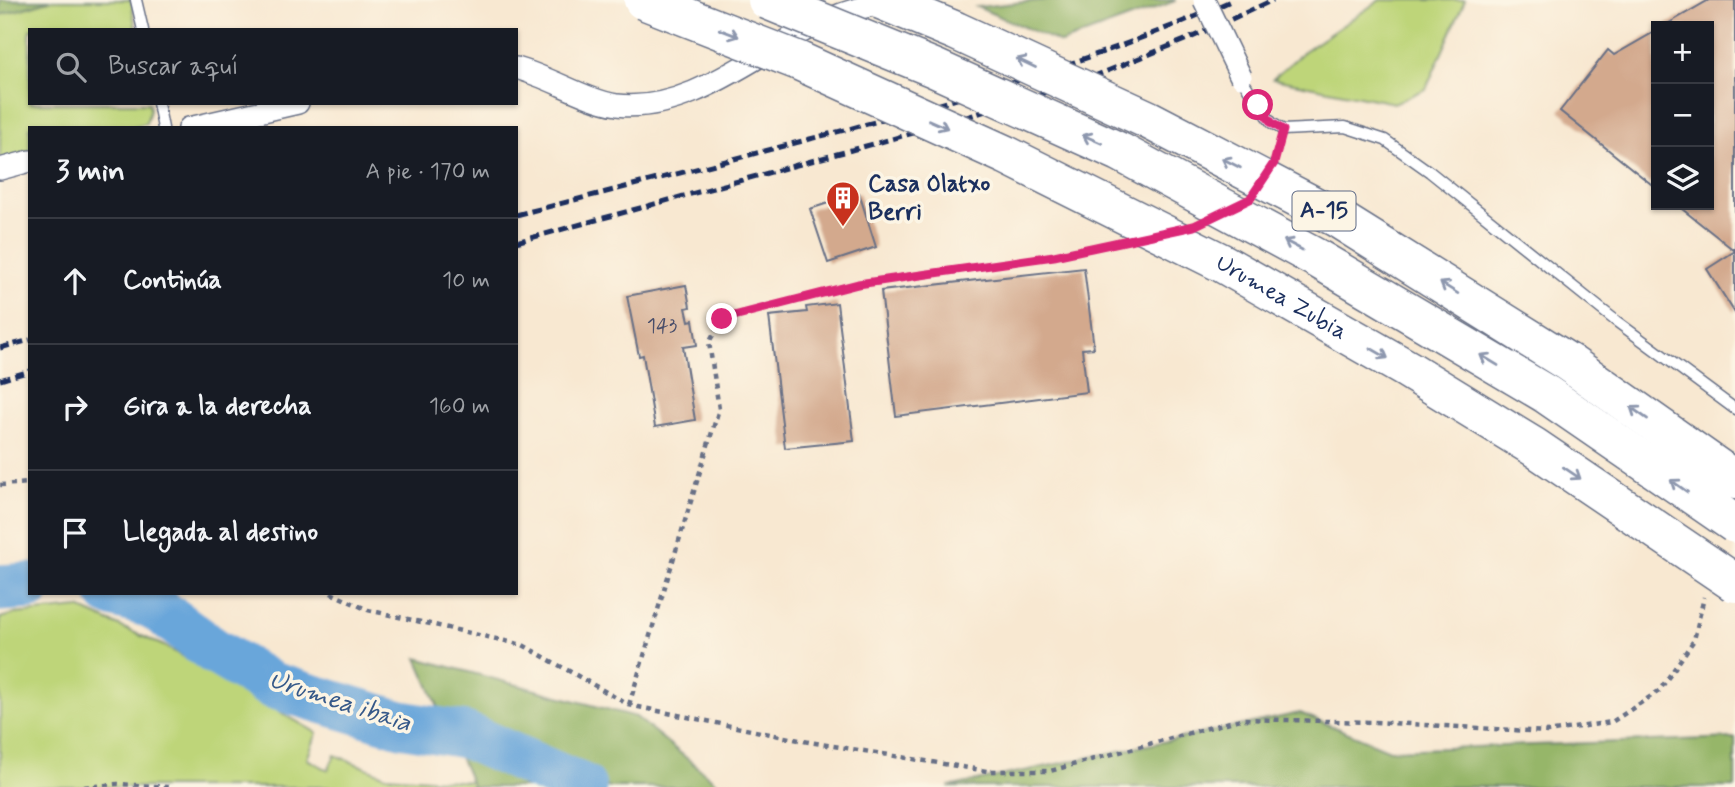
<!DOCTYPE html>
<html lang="es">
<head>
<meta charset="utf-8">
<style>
  :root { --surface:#171b24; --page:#242831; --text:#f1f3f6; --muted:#9ea1a6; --line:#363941 }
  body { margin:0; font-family:Mynerve,sans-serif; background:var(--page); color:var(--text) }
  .controls { position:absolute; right:21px; top:21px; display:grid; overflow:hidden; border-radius:0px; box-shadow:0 2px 5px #0004 }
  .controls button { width:63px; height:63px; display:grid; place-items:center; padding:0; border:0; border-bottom:2px solid var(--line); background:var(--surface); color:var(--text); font:35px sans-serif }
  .stop { position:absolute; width:21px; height:21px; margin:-16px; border:5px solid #db2777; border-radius:50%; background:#fff }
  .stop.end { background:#db2777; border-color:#fff; box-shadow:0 2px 7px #0008 }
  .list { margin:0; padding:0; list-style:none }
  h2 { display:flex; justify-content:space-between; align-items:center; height:91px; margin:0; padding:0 28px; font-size:30px }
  h2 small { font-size:23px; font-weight:400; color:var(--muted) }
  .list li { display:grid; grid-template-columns:46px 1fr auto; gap:21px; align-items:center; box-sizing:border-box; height:126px; padding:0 28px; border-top:2px solid var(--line) }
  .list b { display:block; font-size:26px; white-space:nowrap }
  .list em { font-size:23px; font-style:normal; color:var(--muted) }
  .icon { flex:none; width:38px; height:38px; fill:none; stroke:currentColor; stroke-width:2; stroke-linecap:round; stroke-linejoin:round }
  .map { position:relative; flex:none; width:1735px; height:787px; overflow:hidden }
  .search { position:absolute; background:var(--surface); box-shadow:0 2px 5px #0004; left:28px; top:28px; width:490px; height:77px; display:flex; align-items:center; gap:18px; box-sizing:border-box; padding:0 24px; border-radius:0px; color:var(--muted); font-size:26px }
  .panel { position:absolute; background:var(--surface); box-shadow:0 2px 5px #0004; left:28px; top:126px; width:490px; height:469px; border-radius:0px }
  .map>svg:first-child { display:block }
</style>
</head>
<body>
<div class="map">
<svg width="1735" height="787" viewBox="0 0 1735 787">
  <rect width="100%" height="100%" fill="#fcf5e5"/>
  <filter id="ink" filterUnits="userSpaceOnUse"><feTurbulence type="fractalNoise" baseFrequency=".0143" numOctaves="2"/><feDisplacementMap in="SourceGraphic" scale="14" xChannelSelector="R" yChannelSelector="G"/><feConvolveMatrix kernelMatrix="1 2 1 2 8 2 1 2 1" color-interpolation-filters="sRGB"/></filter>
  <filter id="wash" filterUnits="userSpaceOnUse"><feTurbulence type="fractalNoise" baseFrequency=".00686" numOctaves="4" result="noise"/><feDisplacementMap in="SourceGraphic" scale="28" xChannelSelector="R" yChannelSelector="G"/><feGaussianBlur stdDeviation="1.57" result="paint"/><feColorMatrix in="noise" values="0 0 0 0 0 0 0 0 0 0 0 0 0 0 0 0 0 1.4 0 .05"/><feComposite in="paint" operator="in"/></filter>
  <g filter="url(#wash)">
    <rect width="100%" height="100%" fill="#f8e8d1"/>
    <path fill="#bed579" stroke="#6c826c" stroke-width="2" d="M 52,0 L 131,0 L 136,30 L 30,30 L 30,103 L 149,103 L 150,110 L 146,123 L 130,128 L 30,128 L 30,151 L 0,161 L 0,15 Z
      M 1380,0 L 1465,0 L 1426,89 L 1394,103 L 1273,79 L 1303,52 Z
      M 79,608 L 164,646 L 317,733 L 307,759 L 328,770 L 335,755 L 386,776 L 472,782 L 473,787 L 0,787 L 0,618 L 14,614 Z"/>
    <path fill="#96b669" stroke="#587264" stroke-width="2" d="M 0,0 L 52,0 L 0,15 Z
      M 1045,0 L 1175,0 L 1175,1 L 1061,43 L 977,7 Z
      M 417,658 L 636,717 L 722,787 L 473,787 Z
      M 1300,713 L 1390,750 L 1735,738 L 1735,787 L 948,787 Z"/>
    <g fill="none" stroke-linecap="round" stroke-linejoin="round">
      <path stroke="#69a6da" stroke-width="47" d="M 0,588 L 30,586
        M 109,593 L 152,605 L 214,651 L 271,685 L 401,724 L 465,735 L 583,787"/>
    </g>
    <g id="blocks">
      <path fill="#d3a98d" d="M 1709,0 L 1735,0 L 1735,251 L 1677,205 L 1709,205 L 1709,26 L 1664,26 Z
        M 1656,31 L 1656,188 L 1560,111 L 1608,50 L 1614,55 Z
        M 859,193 L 876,247 L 828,263 L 810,209 Z
        M 1735,251 L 1735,313 L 1707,269 Z
        M 1084,268 L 1094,348 L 1082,349 L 1087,392 L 896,416 L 881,291 Z
        M 686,285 L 690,307 L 686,308 L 689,321 L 693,320 L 697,345 L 683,347 L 695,420 L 655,427 L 643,355 L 639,356 L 627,296 Z
        M 837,303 L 854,441 L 785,448 L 769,316 L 807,312 L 806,307 Z"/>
    </g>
  </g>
  <g filter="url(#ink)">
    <use href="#blocks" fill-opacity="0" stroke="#687086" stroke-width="2"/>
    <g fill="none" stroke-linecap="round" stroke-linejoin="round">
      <g stroke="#687086" stroke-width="13">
        <path id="lane" d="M 136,0 L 143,30
          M 1241,77 L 1258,105 L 1272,123 L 1283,130 L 1345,127 L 1385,140 L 1430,172 L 1616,321 L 1735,409
          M 158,103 L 163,128"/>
      </g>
      <g stroke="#687086" stroke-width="24">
        <path id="street" d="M 516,68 C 550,77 585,100 617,105 C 683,113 746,62 800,33 C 827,18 859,6 891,2
          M 189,128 L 298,103
          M 0,169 L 30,161"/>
      </g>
      <path stroke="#687086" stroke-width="4.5" stroke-dasharray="5 5" stroke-linecap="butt" d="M 0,485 L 30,483
        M 331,593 L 368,610 L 523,645 L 629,705 L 809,742 L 987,771 L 1050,771 L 1241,719 L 1374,722 L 1547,732 L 1612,722 L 1659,691 L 1694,640 L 1704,597
        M 629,705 L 719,409 L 709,342 L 722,319 L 858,284 L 1054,256 L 1111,244
        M 84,787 L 118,784 L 170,787"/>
      <use href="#lane" stroke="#fff" stroke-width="10"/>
      <use href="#street" stroke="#fff" stroke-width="21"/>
      <path stroke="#1b2f5e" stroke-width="5" stroke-dasharray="10 5" stroke-linecap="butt" d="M 516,215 C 614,190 712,165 810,139 C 954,102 1097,61 1233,0
        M 516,242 L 928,129 L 1082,81 L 1190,38 L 1273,0
        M 0,348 L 30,340
        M 0,380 L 30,371"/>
      <g stroke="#687086" stroke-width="24" stroke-linecap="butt">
        <path id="street-bridge" d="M 1204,0 L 1241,77"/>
      </g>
      <g stroke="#687086" stroke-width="41" stroke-linecap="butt">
        <g id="highway-bridge">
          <path id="s1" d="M 643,0 L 799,61 L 1006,155 L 1222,263 L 1407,369 L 1534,447 L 1735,583"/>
          <path d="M 767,0 L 934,68 L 1120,152 L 1318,259 L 1546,394 L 1735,524"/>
          <path d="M 881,0 L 956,31 L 1149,120 L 1337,218 L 1569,363 L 1735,480"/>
        </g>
      </g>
      <use href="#street-bridge" stroke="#fff" stroke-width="21"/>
      <use href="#highway-bridge" stroke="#fff" stroke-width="38"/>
    </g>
    <defs><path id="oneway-shaft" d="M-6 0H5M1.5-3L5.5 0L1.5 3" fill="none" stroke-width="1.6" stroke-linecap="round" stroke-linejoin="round" transform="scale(1.75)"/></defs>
    <g stroke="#8d97ae">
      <use href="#oneway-shaft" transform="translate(729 33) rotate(21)"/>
      <use href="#oneway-shaft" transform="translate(1026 63) rotate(-155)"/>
      <use href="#oneway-shaft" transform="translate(938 124) rotate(24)"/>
      <use href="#oneway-shaft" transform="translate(1092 139) rotate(-156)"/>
      <use href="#oneway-shaft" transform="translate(1231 163) rotate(-153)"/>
      <use href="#oneway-shaft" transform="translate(1293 245) rotate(-152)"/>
      <use href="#oneway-shaft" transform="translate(1449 288) rotate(-148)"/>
      <use href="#oneway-shaft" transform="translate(1379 353) rotate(30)"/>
      <use href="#oneway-shaft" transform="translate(1489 360) rotate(-149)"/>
      <use href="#oneway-shaft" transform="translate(1639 413) rotate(-145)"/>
      <use href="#oneway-shaft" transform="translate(1572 473) rotate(34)"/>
      <use href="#oneway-shaft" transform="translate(1679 486) rotate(-145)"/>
    </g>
  </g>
  <g fill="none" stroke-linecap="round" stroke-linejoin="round" filter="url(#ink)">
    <path stroke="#db2777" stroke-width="9" d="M 722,319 L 858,284 L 1054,256 L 1194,226 L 1250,199 L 1274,163 L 1283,130 L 1272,123 L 1258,105"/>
  </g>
  <defs>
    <g id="building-pin" transform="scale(1.75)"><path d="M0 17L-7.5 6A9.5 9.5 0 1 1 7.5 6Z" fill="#c8321e" stroke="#fcf5e5"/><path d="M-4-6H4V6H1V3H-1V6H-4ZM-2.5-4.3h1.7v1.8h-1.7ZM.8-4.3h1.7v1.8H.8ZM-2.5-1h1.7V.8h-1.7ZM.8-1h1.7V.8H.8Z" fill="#fff"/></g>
  </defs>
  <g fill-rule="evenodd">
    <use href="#building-pin" x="843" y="198"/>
  </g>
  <g text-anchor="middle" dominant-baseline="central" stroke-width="7" stroke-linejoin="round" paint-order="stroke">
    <g font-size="21" fill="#494e6a">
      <text x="662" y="326">143</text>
    </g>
    <rect fill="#fcf5e5" stroke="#5e6a86" stroke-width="2" x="1292.5" y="191.5" width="63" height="39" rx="5"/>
    <g font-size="23" font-weight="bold" fill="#1b2f5e">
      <text x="1324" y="211">A-15</text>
    </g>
    <g font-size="24" font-weight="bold" fill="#1b2f5e" stroke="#fcf5e5" text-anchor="start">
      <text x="868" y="184">Casa Olatxo<tspan x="868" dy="28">Berri</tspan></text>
    </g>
    <g font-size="24" fill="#1b2f5e" stroke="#fcf5e5">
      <text stroke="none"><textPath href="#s1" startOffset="705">Urumea Zubia</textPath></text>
    </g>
    <g font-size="26" font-style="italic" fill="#365989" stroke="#fcf5e5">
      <text transform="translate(340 702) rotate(18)">Urumea ibaia</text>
    </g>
  </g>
</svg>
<div class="controls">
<button>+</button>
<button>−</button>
<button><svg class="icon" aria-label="layers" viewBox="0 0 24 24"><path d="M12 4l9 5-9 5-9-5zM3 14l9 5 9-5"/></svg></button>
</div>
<div class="stop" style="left:1258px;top:105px"></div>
<div class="stop end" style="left:722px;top:319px"></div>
<div class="search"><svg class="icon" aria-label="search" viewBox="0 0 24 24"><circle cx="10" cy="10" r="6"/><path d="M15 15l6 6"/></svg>Buscar aquí</div>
<section class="panel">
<h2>3 min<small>A pie · 170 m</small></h2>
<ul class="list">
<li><svg class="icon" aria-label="ahead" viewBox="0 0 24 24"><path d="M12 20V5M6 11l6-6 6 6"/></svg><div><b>Continúa</b></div><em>10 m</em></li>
<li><svg class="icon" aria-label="right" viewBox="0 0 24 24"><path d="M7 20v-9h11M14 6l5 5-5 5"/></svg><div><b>Gira a la derecha</b></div><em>160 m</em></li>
<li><svg class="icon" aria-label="arrive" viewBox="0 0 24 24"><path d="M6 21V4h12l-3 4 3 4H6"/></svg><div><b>Llegada al destino</b></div></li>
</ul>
</section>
</div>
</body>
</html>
